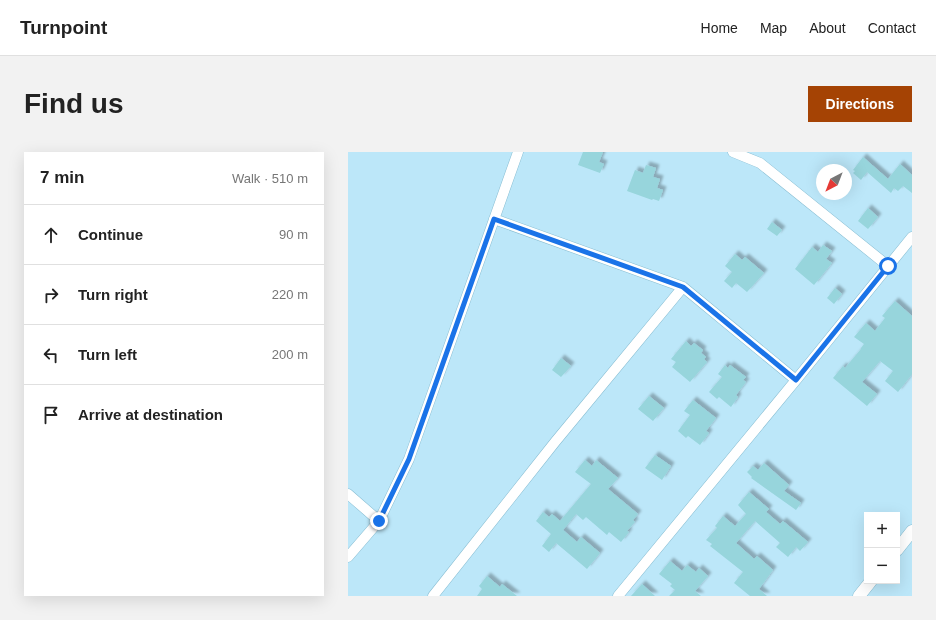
<!DOCTYPE html>
<html lang="en">
<head>
<meta charset="utf-8">
<style>
  :root { --surface:#fff; --page:#f2f2f2; --text:#222; --muted:#767676; --line:#e0e0e0; --accent:#a54304 }
  body { margin:0; font-family:Helvetica,sans-serif; background:var(--page); color:var(--text) }
  .controls { position:absolute; right:12px; bottom:12px; display:grid; overflow:hidden; border-radius:0px; box-shadow:0 4px 16px #0002 }
  .controls button { width:36px; height:36px; display:grid; place-items:center; padding:0; border:0; border-bottom:1px solid var(--line); background:var(--surface); color:var(--text); font:20px sans-serif }
  .compass { position:absolute; left:468px; top:12px; width:36px; height:36px; border-radius:50%; background:var(--surface); box-shadow:0 4px 16px #0002; rotate:222deg }
  .stop { position:absolute; width:12px; height:12px; margin:-9px; border:3px solid #1a73e8; border-radius:50%; background:#fff }
  .stop.end { background:#1a73e8; border-color:#fff; box-shadow:0 1px 4px #0008 }
  .list { margin:0; padding:0; list-style:none }
  h2 { display:flex; justify-content:space-between; align-items:center; height:52px; margin:0; padding:0 16px; font-size:17px }
  h2 small { font-size:13px; font-weight:400; color:var(--muted) }
  .list li { display:grid; grid-template-columns:26px 1fr auto; gap:12px; align-items:center; box-sizing:border-box; height:60px; padding:0 16px; border-top:1px solid var(--line) }
  .list b { display:block; font-size:15px; white-space:nowrap }
  .list em { font-size:13px; font-style:normal; color:var(--muted) }
  .icon { flex:none; width:22px; height:22px; fill:none; stroke:currentColor; stroke-width:2; stroke-linecap:round; stroke-linejoin:round }
  .map { position:relative; flex:none; width:564px; height:444px; overflow:hidden; border-radius:0px }
  header { display:flex; align-items:center; gap:24px; box-sizing:border-box; height:56px; padding:0 20px; background:var(--surface); border-bottom:1px solid var(--line) }
  header strong { font-size:19px }
  nav { display:flex; gap:22px; margin-inline-start:auto; font-size:14px }
  .intro { display:flex; align-items:center; justify-content:space-between; box-sizing:border-box; height:96px; padding:0 24px }
  h1 { margin:0; font-size:28px }
  .button { padding:10px 18px; border-radius:0px; background:var(--accent); color:#fff; font-size:14px; font-weight:700 }
  main { display:flex; gap:24px; padding:0 24px }
  aside { flex:1; background:var(--surface); border-radius:0px; box-shadow:0 4px 16px #0002 }
  .map>svg:first-child { display:block }
</style>
</head>
<body>
<header>
<strong>Turnpoint</strong>
<nav><a>Home</a><a>Map</a><a>About</a><a>Contact</a></nav>
</header>
<div class="intro"><h1>Find us</h1><a class="button">Directions</a></div>
<main>
<aside>
<h2>7 min<small>Walk · 510 m</small></h2>
<ul class="list">
<li><svg class="icon" aria-label="ahead" viewBox="0 0 24 24"><path d="M12 20V5M6 11l6-6 6 6"/></svg><div><b>Continue</b></div><em>90 m</em></li>
<li><svg class="icon" aria-label="right" viewBox="0 0 24 24"><path d="M7 20v-9h11M14 6l5 5-5 5"/></svg><div><b>Turn right</b></div><em>220 m</em></li>
<li><svg class="icon" aria-label="left" viewBox="0 0 24 24"><path d="M17 20v-9H6M10 6l-5 5 5 5"/></svg><div><b>Turn left</b></div><em>200 m</em></li>
<li><svg class="icon" aria-label="arrive" viewBox="0 0 24 24"><path d="M6 21V4h12l-3 4 3 4H6"/></svg><div><b>Arrive at destination</b></div></li>
</ul>
</aside>
<div class="map">
<svg width="564" height="444" viewBox="0 0 564 444">
  <defs>
    <filter id="shadow"><feDropShadow dx="3.5" dy="-3.5" stdDeviation="1" flood-color="#0004"/></filter>
  </defs>
  <rect width="100%" height="100%" fill="#bce7f9"/>
  <path fill="#97d5dc" filter="url(#shadow)" d="M 235,0 L 255,0 L 251,10 L 256,12 L 252,21 L 230,13 Z
    M 515,5 L 540,27 L 552,12 L 564,23 L 564,41 L 555,34 L 550,39 L 546,36 L 543,41 L 519,20 L 513,28 L 505,21 L 507,19 L 505,18 Z
    M 298,13 L 308,16 L 305,25 L 312,27 L 309,36 L 315,38 L 311,49 L 305,47 L 304,48 L 279,39 L 287,18 L 295,21 Z
    M 520,56 L 530,65 L 520,77 L 510,69 Z
    M 424,70 L 434,78 L 429,84 L 419,77 Z
    M 475,93 L 484,99 L 478,107 L 484,111 L 466,133 L 447,117 L 464,95 L 470,100 Z
    M 387,102 L 394,108 L 397,105 L 416,121 L 399,140 L 388,131 L 384,136 L 376,129 L 384,120 L 377,114 Z
    M 487,136 L 494,142 L 486,152 L 479,146 Z
    M 547,149 L 564,164 L 564,222 L 550,240 L 537,229 L 545,219 L 532,209 L 514,230 L 529,242 L 519,254 L 485,226 L 495,214 L 497,216 L 513,197 L 513,196 L 516,192 L 506,185 L 518,171 L 527,179 L 537,166 L 534,164 Z
    M 338,189 L 343,194 L 346,191 L 355,198 L 353,201 L 358,205 L 356,207 L 359,210 L 342,230 L 324,215 L 328,210 L 323,207 Z
    M 213,206 L 223,214 L 213,225 L 204,218 Z
    M 377,213 L 380,216 L 382,213 L 398,225 L 395,228 L 398,230 L 388,243 L 390,245 L 383,255 L 371,245 L 369,247 L 361,240 L 374,225 L 370,222 Z
    M 301,244 L 316,256 L 305,269 L 290,257 Z
    M 345,248 L 368,266 L 358,279 L 361,281 L 352,293 L 340,284 L 338,286 L 330,279 L 342,263 L 336,259 Z
    M 307,303 L 323,314 L 314,328 L 297,316 Z
    M 237,308 L 244,314 L 248,308 L 270,326 L 260,337 L 290,362 L 285,368 L 287,370 L 279,379 L 281,380 L 273,390 L 261,380 L 259,383 L 238,365 L 235,368 L 228,362 L 215,378 L 229,390 L 233,385 L 252,401 L 239,417 L 208,391 L 201,400 L 194,394 L 203,382 L 188,369 L 195,360 L 201,365 L 204,362 L 212,369 L 243,332 L 227,320 Z
    M 416,311 L 441,333 L 436,339 L 453,351 L 448,358 L 403,326 L 404,325 L 399,320 L 405,314 L 410,318 Z
    M 401,340 L 421,357 L 418,360 L 432,372 L 435,369 L 460,390 L 452,399 L 448,395 L 440,405 L 428,395 L 432,391 L 407,369 L 388,391 L 406,407 L 409,404 L 425,418 L 411,437 L 419,444 L 402,444 L 386,431 L 395,420 L 362,394 L 364,392 L 358,388 L 369,376 L 367,374 L 375,364 L 387,374 L 398,362 L 390,353 Z
    M 322,409 L 334,419 L 339,413 L 348,420 L 351,416 L 360,424 L 347,439 L 353,444 L 321,444 L 327,438 L 322,434 L 324,432 L 311,422 Z
    M 139,424 L 152,435 L 154,432 L 169,444 L 129,444 L 134,437 L 131,434 Z
    M 294,432 L 307,444 L 283,444 Z"/>
  <g fill="none" stroke-linecap="round" stroke-linejoin="round">
    <g stroke="#87bdd2" stroke-width="11">
      <path id="minor" d="M 385,0 L 412,11 L 540,114
        M 146,67 L 335,135 L 448,228 L 270,444
        M 448,228 L 564,85
        M 0,342 L 31,369
        M 0,405 L 31,369 L 61,307 L 170,0
        M 85,444 L 207,290 L 335,135"/>
    </g>
    <g stroke="#87bdd2" stroke-width="13">
      <path id="tertiary" d="M 549,398 L 564,379
        M 511,444 L 523,429"/>
    </g>
    <use href="#minor" stroke="#fff" stroke-width="10"/>
    <use href="#tertiary" stroke="#fff" stroke-width="12"/>
  </g>
  <g fill="none" stroke-linecap="round" stroke-linejoin="round">
    <path stroke="#1a73e8" stroke-width="5" d="M 31,369 L 61,307 L 146,67 L 335,135 L 448,228 L 540,114"/>
  </g>
</svg>
<div class="controls">
<button>+</button>
<button>−</button>
</div>
<svg class="compass" viewBox="-18 -18 36 36"><path d="M0-13l5 13h-10z" fill="#e53935"/><path d="M0 13l5-13h-10z" fill="#767676"/></svg>
<div class="stop" style="left:540px;top:114px"></div>
<div class="stop end" style="left:31px;top:369px"></div>
</div>
</main>
</body>
</html>
